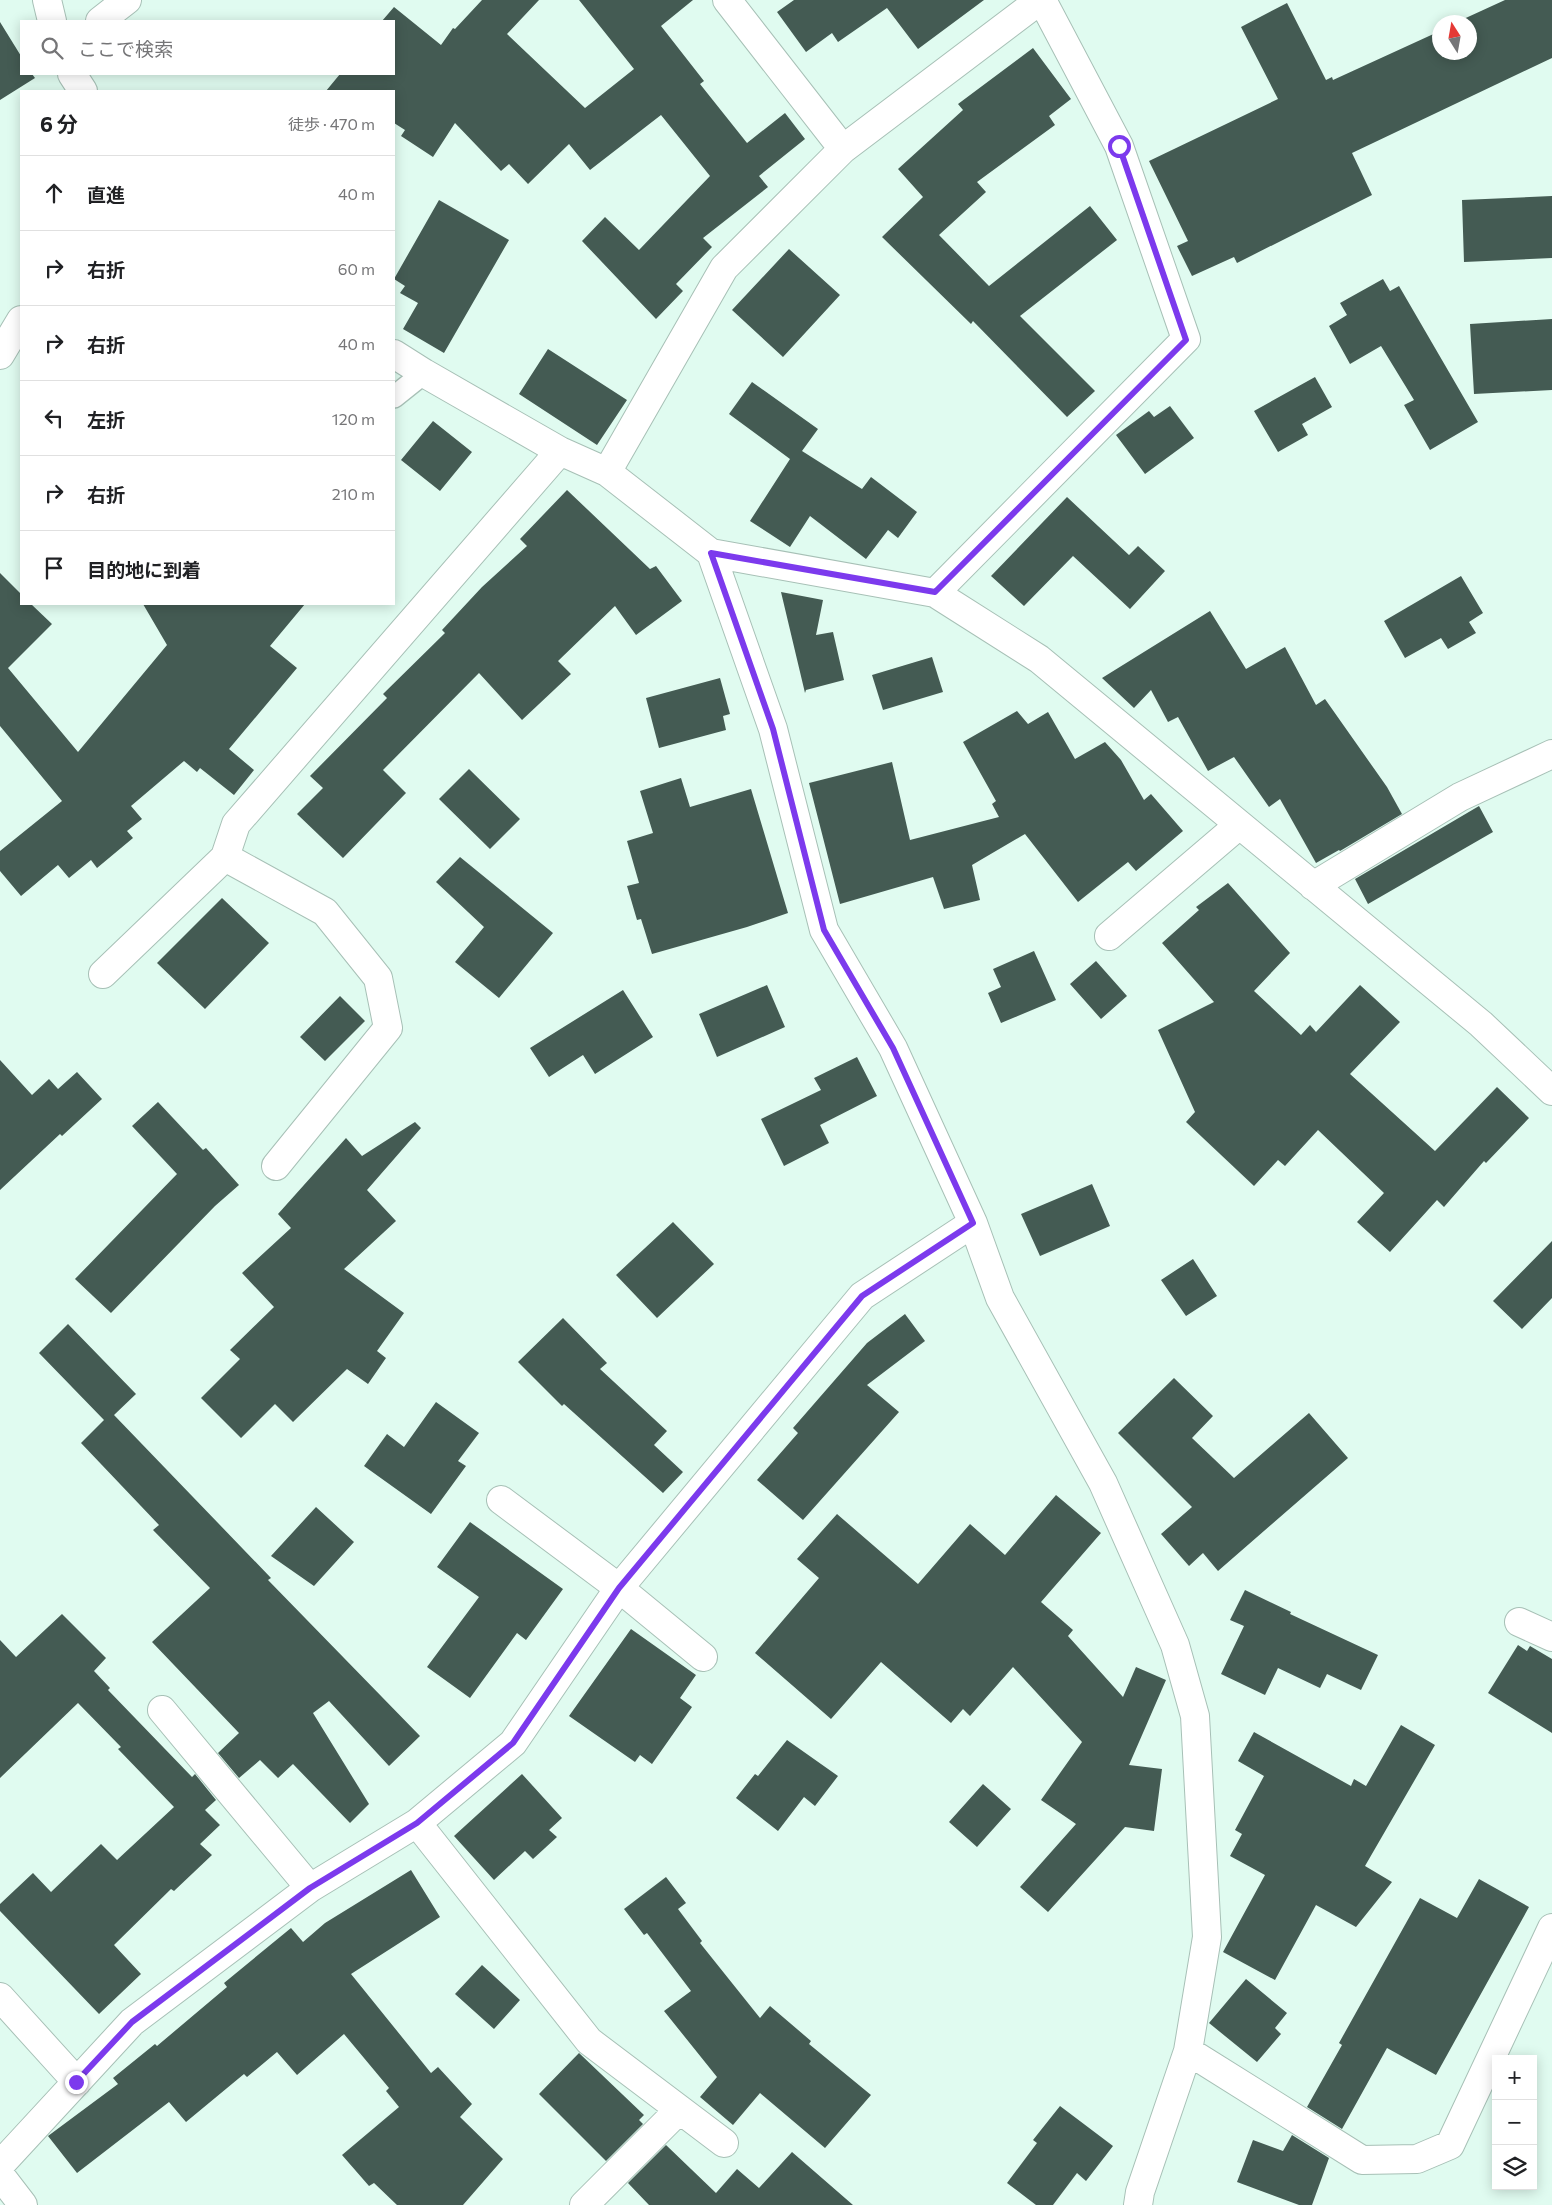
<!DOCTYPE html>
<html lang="ja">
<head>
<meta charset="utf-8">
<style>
  :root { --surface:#fff; --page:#f2f2f2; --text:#202124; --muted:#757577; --line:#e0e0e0 }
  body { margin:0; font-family:Commissioner,"Noto Sans JP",sans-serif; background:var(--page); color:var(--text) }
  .controls { position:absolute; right:15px; bottom:15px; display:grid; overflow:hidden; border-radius:0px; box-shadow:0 2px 12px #0003 }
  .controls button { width:45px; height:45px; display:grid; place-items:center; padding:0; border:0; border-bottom:1px solid var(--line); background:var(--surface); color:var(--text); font:25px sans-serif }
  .compass { position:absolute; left:1432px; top:15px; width:45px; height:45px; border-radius:50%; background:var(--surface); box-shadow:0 2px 12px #0003; rotate:349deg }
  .stop { position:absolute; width:15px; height:15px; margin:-11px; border:4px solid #7c3aed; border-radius:50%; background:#fff }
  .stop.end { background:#7c3aed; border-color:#fff; box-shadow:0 1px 5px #0008 }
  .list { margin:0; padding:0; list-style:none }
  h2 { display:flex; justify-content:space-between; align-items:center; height:65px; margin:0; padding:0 20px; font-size:21px }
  h2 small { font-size:16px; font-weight:400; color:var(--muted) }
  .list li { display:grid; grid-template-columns:32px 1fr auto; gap:15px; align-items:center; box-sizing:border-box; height:75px; padding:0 20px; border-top:1px solid var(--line) }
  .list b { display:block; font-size:19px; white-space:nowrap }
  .list em { font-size:16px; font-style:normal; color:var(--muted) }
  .icon { flex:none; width:28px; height:28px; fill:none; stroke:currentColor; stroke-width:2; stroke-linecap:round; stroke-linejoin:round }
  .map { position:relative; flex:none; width:1552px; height:2205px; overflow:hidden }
  .search { position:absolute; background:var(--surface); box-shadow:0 2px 12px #0003; left:20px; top:20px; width:375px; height:55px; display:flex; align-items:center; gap:12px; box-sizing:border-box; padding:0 18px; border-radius:0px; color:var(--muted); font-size:19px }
  .panel { position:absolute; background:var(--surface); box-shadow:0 2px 12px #0003; left:20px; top:90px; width:375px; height:515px; border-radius:0px }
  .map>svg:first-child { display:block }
</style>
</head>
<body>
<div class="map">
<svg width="1552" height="2205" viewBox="0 0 1552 2205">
  <rect width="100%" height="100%" fill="#e0fbf0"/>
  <path fill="#445b53" d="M 482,0 L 539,0 L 507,34 L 585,108 L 634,69 L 579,0 L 693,0 L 661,26 L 704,81 L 700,84 L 747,143 L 785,113 L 805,139 L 759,176 L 768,187 L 703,238 L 712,247 L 676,284 L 683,291 L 656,319 L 582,241 L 605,217 L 639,250 L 710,176 L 661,115 L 590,170 L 569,144 L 528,184 L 509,164 L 501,171 L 455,123 L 433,157 L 401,136 L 405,130 L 394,123 L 394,91 L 326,91 L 340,74 L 394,74 L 394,21 L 382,21 L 394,7 L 441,45 L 453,28 L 455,29 Z
    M 794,0 L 984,0 L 918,49 L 887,8 L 838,42 L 832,33 L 806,52 L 777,12 Z
    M 1505,0 L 1552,0 L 1552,58 L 1352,153 L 1372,195 L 1237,263 L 1234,257 L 1192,276 L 1177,246 L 1188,241 L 1149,161 L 1278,99 L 1241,27 L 1287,3 L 1326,80 L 1332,77 L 1333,80 L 1440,31 L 1440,52 L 1470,52 L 1470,22 L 1457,22 Z
    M 0,22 L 21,56 L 21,74 L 32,74 L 35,78 L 0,100 Z
    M 1033,48 L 1071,99 L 1049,116 L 1055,125 L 977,182 L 986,192 L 939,235 L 989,286 L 1090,206 L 1117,240 L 1020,316 L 1095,391 L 1067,417 L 973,321 L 971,324 L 882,237 L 923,197 L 898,169 L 963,110 L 958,104 Z
    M 1552,196 L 1552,258 L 1464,262 L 1462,200 Z
    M 439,200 L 509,240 L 444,353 L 403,329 L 418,303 L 400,293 L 405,286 L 394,279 Z
    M 789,249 L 840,295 L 783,357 L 732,310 Z
    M 1383,279 L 1390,291 L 1399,286 L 1478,422 L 1430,450 L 1404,405 L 1414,400 L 1381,346 L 1350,364 L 1329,326 L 1347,315 L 1340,303 Z
    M 1552,319 L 1552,390 L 1474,394 L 1470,324 Z
    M 548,349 L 627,400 L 597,445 L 519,394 Z
    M 1315,377 L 1332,407 L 1302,424 L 1308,435 L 1278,452 L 1254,411 Z
    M 752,382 L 818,429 L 802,451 L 862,489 L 871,477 L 917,512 L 898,538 L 888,530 L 866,559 L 810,516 L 790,547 L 750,521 L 790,459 L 729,414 Z
    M 1170,406 L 1194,438 L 1145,474 L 1116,435 L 1149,411 L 1154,417 Z
    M 433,421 L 472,452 L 440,491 L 401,460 Z
    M 567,490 L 650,569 L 656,566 L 682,601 L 636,635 L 615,606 L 558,661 L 571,674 L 522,720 L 479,673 L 383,770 L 406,793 L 343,858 L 297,814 L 323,788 L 310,776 L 387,698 L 383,694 L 445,633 L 442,630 L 482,587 L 527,546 L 520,539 Z
    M 1067,497 L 1129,555 L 1138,546 L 1165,571 L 1130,609 L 1073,556 L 1024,606 L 991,576 Z
    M 0,573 L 21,594 L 21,604 L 31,604 L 52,624 L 8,668 L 78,752 L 167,645 L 143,604 L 305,604 L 270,646 L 297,668 L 229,749 L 254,770 L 234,795 L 200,768 L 197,772 L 184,761 L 131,806 L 142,819 L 127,831 L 133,838 L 97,868 L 91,860 L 69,878 L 58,865 L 21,896 L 0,871 L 0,851 L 62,801 L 0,726 Z
    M 1461,576 L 1483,613 L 1469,622 L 1476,633 L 1448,649 L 1441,638 L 1405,658 L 1384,621 Z
    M 781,592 L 823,600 L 816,635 L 833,632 L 844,680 L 806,690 L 805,693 Z
    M 1210,611 L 1246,669 L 1285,647 L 1316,705 L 1325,699 L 1387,787 L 1402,814 L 1340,851 L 1339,850 L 1316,863 L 1280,799 L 1269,807 L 1234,757 L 1208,771 L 1178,717 L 1168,722 L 1151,690 L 1134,708 L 1102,678 Z
    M 932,657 L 943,692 L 883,710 L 872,675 Z
    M 720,678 L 730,714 L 723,716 L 726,730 L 659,748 L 646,698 Z
    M 1017,711 L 1028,724 L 1048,712 L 1075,759 L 1105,742 L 1121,760 L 1144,800 L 1151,794 L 1183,831 L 1136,871 L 1128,862 L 1078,902 L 1025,834 L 972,865 L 980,900 L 944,909 L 933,877 L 840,904 L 809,783 L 892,762 L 910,840 L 999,817 L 992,804 L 996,801 L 963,742 Z
    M 469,769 L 520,819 L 490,849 L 439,799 Z
    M 681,778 L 690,807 L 751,789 L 788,913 L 747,927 L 652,954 L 641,919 L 637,920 L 627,886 L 639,883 L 627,841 L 653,833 L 640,791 Z
    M 1479,806 L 1493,832 L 1368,904 L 1355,879 Z
    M 460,857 L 553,933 L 499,998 L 455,962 L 484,927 L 436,882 Z
    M 1228,883 L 1290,953 L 1254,991 L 1301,1035 L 1310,1025 L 1316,1032 L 1360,985 L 1400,1022 L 1350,1074 L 1435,1151 L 1497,1087 L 1529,1118 L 1486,1163 L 1484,1161 L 1444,1207 L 1437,1200 L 1390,1252 L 1357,1222 L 1384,1193 L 1318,1130 L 1285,1166 L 1278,1160 L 1254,1186 L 1186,1122 L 1195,1112 L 1158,1030 L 1214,1002 L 1162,943 L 1199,910 L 1196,907 Z
    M 222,898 L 269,943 L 205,1009 L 157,963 Z
    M 1034,951 L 1056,1000 L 1001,1023 L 988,993 L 1001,987 L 993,969 Z
    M 1096,961 L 1127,996 L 1101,1019 L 1070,984 Z
    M 767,985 L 785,1027 L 717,1057 L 699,1014 Z
    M 623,990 L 653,1037 L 595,1074 L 583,1055 L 549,1077 L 530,1048 Z
    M 340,996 L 365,1021 L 325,1061 L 300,1037 Z
    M 857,1057 L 877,1096 L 820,1125 L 829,1143 L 784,1166 L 761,1119 L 821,1090 L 814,1078 Z
    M 0,1060 L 32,1095 L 49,1079 L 58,1089 L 77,1072 L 102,1099 L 62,1136 L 60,1134 L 0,1190 Z
    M 158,1102 L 203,1150 L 206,1148 L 239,1185 L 215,1206 L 111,1313 L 75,1279 L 177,1174 L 132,1126 Z
    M 415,1122 L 421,1128 L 367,1190 L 396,1221 L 344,1269 L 404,1313 L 377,1351 L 386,1358 L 368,1384 L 347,1369 L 293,1422 L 275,1404 L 241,1438 L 201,1398 L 240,1359 L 230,1350 L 274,1307 L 242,1273 L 291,1228 L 278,1214 L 346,1138 L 362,1156 Z
    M 1092,1184 L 1110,1226 L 1040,1256 L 1021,1214 Z
    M 673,1222 L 714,1264 L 657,1318 L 616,1275 Z
    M 1552,1241 L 1552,1298 L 1522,1329 L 1493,1301 Z
    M 1193,1259 L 1217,1296 L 1186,1316 L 1161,1280 Z
    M 905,1314 L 925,1341 L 867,1385 L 899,1412 L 803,1520 L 757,1480 L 798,1433 L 793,1428 L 867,1343 Z
    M 563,1318 L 607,1363 L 600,1369 L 667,1431 L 654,1445 L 683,1472 L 663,1493 L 564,1404 L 562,1406 L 518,1362 Z
    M 68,1324 L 136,1394 L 114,1415 L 271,1578 L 268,1580 L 420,1736 L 389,1766 L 329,1701 L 313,1713 L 369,1804 L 350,1823 L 293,1764 L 278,1778 L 260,1760 L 239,1778 L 218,1753 L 239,1733 L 152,1642 L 210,1588 L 153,1530 L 159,1525 L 81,1443 L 104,1420 L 39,1353 Z
    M 1174,1378 L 1213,1416 L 1192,1438 L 1234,1478 L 1309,1413 L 1348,1458 L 1218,1571 L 1203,1553 L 1189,1566 L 1161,1534 L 1192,1507 L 1118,1433 Z
    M 436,1402 L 479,1433 L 458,1461 L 466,1466 L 431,1514 L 364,1466 L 387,1434 L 404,1447 Z
    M 1056,1495 L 1101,1533 L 1041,1602 L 1073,1630 L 1068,1636 L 1123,1697 L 1136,1667 L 1166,1680 L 1129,1765 L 1162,1769 L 1154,1831 L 1125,1827 L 1048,1912 L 1020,1887 L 1076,1824 L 1041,1800 L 1082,1742 L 1013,1667 L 970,1716 L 963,1709 L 951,1723 L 881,1662 L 831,1719 L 755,1653 L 819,1578 L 797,1559 L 837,1514 L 918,1584 L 970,1524 L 1005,1555 Z
    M 316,1507 L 354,1542 L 314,1586 L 271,1556 Z
    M 470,1522 L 563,1589 L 526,1640 L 517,1633 L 470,1698 L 427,1667 L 479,1597 L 437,1567 Z
    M 1245,1590 L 1291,1612 L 1290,1614 L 1378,1655 L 1361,1690 L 1327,1674 L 1320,1688 L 1278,1668 L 1265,1695 L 1221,1674 L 1244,1626 L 1230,1620 Z
    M 62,1614 L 106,1658 L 94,1671 L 110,1688 L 108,1690 L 192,1777 L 195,1774 L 216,1800 L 205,1810 L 220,1825 L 200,1844 L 212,1855 L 174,1891 L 171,1889 L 114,1945 L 141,1974 L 99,2014 L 0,1911 L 0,1904 L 33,1873 L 51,1892 L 101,1844 L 117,1860 L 174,1807 L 118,1749 L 121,1747 L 78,1703 L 0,1778 L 0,1640 L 16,1657 Z
    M 631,1629 L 696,1675 L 680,1698 L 692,1707 L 652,1764 L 640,1755 L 635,1762 L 569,1716 Z
    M 1518,1645 L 1527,1651 L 1530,1646 L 1552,1659 L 1552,1733 L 1488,1693 Z
    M 1401,1725 L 1435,1745 L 1365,1866 L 1392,1882 L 1356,1927 L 1316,1905 L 1275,1980 L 1223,1952 L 1265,1875 L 1230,1856 L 1242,1834 L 1235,1830 L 1264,1776 L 1238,1761 L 1254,1732 L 1351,1786 L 1354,1779 L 1366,1786 Z
    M 787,1740 L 838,1776 L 815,1806 L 804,1797 L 778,1831 L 736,1798 L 755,1774 L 758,1776 Z
    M 522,1774 L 562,1818 L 549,1830 L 557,1837 L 533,1859 L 525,1851 L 494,1880 L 454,1836 Z
    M 983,1784 L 1011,1809 L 977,1847 L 949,1822 Z
    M 411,1870 L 440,1917 L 351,1974 L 431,2073 L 438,2067 L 472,2104 L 460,2117 L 503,2159 L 463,2205 L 397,2205 L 374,2183 L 369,2186 L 342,2155 L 399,2107 L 386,2091 L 389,2088 L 344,2034 L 297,2075 L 277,2052 L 247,2077 L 244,2074 L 186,2122 L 169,2102 L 77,2173 L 48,2136 L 118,2084 L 113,2078 L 155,2044 L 157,2046 L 227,1987 L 224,1983 L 291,1928 L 303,1942 L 325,1923 Z
    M 666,1877 L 686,1903 L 678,1909 L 702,1941 L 700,1943 L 760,2018 L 770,2006 L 811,2041 L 809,2044 L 871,2095 L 825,2148 L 760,2093 L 733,2125 L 700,2097 L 717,2077 L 664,2011 L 691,1991 L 647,1933 L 644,1935 L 624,1909 Z
    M 1479,1879 L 1529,1907 L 1436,2075 L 1387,2048 L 1342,2129 L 1307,2107 L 1342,2045 L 1339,2043 L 1420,1898 L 1457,1918 Z
    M 482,1965 L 520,2000 L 494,2029 L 455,1994 Z
    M 1246,1979 L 1287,2013 L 1275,2028 L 1281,2034 L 1257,2062 L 1209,2023 Z
    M 579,2053 L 644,2115 L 639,2120 L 643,2124 L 606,2161 L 539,2094 Z
    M 1060,2106 L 1113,2146 L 1086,2181 L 1077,2173 L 1053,2205 L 1036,2205 L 1007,2183 L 1037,2143 L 1033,2140 Z
    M 1292,2135 L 1329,2158 L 1312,2205 L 1299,2205 L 1237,2182 L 1253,2140 L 1283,2151 Z
    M 666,2145 L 716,2193 L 737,2169 L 759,2188 L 792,2152 L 853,2205 L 649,2205 L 628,2183 Z"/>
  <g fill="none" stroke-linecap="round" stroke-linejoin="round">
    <g stroke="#a7c0b6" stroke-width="24">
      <path id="lane" d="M 394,397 L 424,373"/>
    </g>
    <g stroke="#a7c0b6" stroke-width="30">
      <path id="street" d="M 47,0 L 52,21
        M 727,0 L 843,149
        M 100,21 L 127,0
        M 72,74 L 83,91
        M 394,354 L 424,373 L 560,451 L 607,472 L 711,553 L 935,593 L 1039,659 L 1481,1024 L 1552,1091
        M 0,355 L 21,320
        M 607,472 L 724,268 L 843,149 L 1040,0
        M 711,553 L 773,729 L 824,930 L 893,1048 L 973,1223 L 1000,1298 L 1103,1483 L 1175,1645 L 1195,1716 L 1207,1937 L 1188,2051 L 1140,2192 L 1138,2205
        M 935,593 L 1186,339 L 1119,146 L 1042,0
        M 1313,886 L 1460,797 L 1552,754
        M 1109,936 L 1239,825
        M 103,974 L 225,857
        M 276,1166 L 388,1028 L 378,978 L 325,912 L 225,857 L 236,824 L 560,451
        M 501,1500 L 619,1588 L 703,1657
        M 1519,1622 L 1552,1637
        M 162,1710 L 310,1888
        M 417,1823 L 589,2041 L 724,2143
        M 0,1997 L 77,2082
        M 1188,2051 L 1362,2160 L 1417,2159 L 1450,2145 L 1552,1928
        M 0,2165 L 132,2022 L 310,1888 L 417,1823 L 513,1743 L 619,1588 L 862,1296 L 973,1223
        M 0,2175 L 23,2205
        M 584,2205 L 679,2110"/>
    </g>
    <use href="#lane" stroke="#fff" stroke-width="21"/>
    <use href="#street" stroke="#fff" stroke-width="28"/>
  </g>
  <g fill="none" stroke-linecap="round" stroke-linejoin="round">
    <path stroke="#7c3aed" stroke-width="6" d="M 76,2082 L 132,2022 L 310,1888 L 417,1823 L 513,1743 L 619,1588 L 862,1296 L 973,1223 L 893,1048 L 824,930 L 773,729 L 711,553 L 935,592 L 1186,340 L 1119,146"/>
  </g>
</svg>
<div class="controls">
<button>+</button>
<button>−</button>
<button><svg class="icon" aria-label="layers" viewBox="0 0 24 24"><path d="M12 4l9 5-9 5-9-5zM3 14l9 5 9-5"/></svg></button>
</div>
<svg class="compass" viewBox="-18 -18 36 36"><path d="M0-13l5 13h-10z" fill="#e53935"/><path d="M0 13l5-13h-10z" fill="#757577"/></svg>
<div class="stop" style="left:1119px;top:146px"></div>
<div class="stop end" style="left:76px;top:2082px"></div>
<div class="search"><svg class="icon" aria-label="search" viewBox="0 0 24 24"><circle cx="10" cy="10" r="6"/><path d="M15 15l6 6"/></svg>ここで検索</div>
<section class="panel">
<h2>6 分<small>徒歩 · 470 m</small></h2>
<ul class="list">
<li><svg class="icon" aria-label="ahead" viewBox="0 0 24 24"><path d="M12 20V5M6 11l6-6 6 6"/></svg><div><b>直進</b></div><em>40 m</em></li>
<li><svg class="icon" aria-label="right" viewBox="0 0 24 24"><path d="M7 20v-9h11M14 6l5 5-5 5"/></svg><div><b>右折</b></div><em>60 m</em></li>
<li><svg class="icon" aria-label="right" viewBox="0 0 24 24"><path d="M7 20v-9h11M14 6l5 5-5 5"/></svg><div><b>右折</b></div><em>40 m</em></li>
<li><svg class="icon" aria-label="left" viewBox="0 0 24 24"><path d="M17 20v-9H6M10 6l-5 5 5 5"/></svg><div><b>左折</b></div><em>120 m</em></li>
<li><svg class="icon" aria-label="right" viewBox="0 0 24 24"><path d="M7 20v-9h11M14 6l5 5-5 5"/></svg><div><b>右折</b></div><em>210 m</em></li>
<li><svg class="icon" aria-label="arrive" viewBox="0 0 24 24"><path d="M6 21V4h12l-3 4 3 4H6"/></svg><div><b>目的地に到着</b></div></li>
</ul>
</section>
</div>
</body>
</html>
